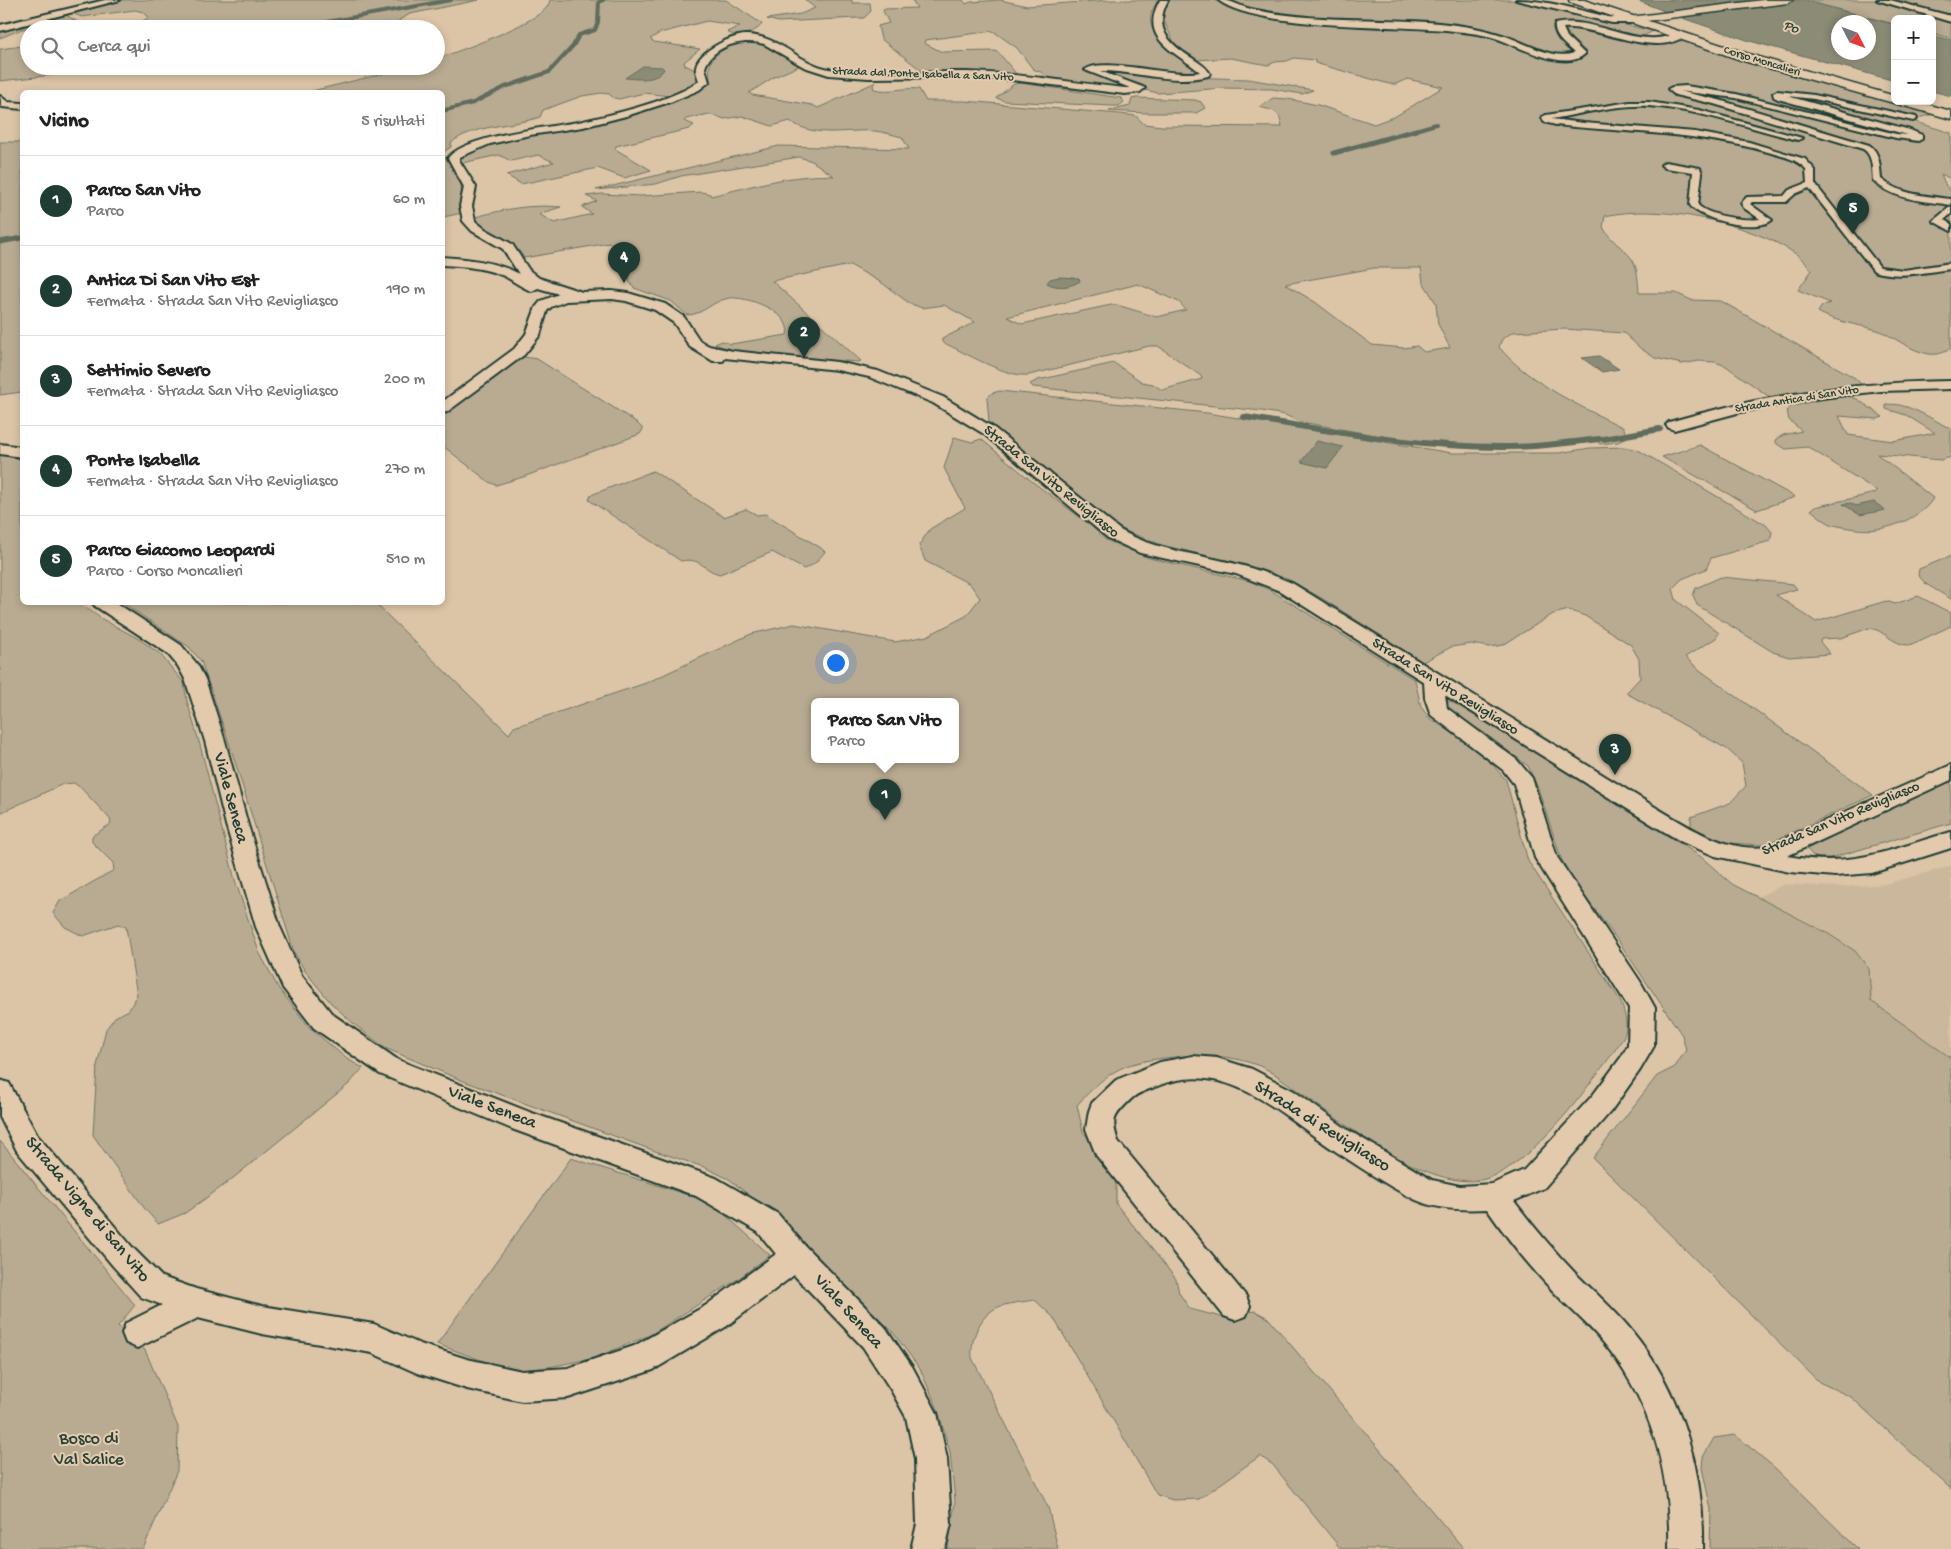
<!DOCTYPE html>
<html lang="it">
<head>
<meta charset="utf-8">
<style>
  :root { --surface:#fff; --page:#f2f2f2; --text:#222; --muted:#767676; --line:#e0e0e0; --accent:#1f3d34 }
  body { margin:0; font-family:"Gochi Hand",sans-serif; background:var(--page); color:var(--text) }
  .controls { position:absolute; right:15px; top:15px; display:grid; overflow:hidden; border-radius:8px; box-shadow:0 2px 8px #0003 }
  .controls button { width:45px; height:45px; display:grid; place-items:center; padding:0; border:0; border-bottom:1px solid var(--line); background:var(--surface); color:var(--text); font:25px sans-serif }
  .compass { position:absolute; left:1831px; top:15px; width:45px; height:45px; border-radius:50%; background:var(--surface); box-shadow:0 2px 8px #0003; rotate:132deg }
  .you { position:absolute; left:835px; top:662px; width:18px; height:18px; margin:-12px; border:4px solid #fff; border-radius:50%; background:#1a73e8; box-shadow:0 0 0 8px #1a73e833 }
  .badge { display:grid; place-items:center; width:32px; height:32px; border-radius:50%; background:var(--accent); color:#fff; font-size:16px; font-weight:700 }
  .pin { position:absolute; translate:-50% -41px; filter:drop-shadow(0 1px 2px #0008) }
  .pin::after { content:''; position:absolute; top:26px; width:18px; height:15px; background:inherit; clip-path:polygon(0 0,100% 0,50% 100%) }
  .popup { position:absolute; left:811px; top:698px; width:148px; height:65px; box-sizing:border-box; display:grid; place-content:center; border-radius:8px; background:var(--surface); filter:drop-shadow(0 1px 4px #0005); font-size:16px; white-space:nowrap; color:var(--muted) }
  .popup b { font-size:19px; color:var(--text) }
  .popup::after { content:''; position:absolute; left:50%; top:100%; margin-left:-10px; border:10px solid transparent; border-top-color:var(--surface) }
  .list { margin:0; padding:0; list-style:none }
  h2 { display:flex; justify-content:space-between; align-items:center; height:65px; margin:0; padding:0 20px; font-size:21px }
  h2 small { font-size:16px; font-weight:400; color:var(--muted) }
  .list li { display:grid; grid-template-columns:32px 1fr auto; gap:15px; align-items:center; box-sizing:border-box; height:90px; padding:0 20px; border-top:1px solid var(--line) }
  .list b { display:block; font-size:19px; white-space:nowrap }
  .list p { margin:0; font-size:16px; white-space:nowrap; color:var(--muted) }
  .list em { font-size:16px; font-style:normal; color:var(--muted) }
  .icon { flex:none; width:28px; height:28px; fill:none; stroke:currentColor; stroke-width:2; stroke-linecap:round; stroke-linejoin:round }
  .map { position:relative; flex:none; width:1951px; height:1549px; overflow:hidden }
  .search { position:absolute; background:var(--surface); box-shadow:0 2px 8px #0003; left:20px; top:20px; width:425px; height:55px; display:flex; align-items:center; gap:12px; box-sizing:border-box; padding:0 18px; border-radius:28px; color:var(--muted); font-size:19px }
  .panel { position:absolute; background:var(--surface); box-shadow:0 2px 8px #0003; left:20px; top:90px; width:425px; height:515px; border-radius:8px }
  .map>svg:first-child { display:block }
</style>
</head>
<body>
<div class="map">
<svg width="1951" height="1549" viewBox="0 0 1951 1549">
  <rect width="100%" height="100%" fill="#dcc4a7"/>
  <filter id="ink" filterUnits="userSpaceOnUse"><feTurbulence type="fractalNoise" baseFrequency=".02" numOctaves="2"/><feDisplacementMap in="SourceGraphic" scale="10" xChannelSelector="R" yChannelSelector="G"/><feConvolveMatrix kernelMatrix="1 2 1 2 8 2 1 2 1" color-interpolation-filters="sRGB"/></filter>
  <g filter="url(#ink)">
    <path fill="#cbb89c" d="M 1951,866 L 1951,1058 L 1871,1001 L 1869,969 L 1855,951 L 1827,933 L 1757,897 L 1785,884 L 1841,887 L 1885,884 Z"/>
    <path fill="#b9ab92" stroke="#6c7463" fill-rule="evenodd" d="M 124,0 L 479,0 L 410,14 L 399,20 L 401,25 L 388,29 L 117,29 L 135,26 L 149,17 L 143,12 L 135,10 L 82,17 L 74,14 L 73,12 Z
      M 550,0 L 726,0 L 762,24 C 755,34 735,38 727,32 L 740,26 L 707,21 L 660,33 L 650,39 L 654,42 L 700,49 L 684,62 L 685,65 L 693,69 L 700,81 L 670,96 L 644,93 L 619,99 L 614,98 L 609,94 L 601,93 L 582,96 L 543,110 L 540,117 C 514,126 471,125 451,143 L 451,147 L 443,152 L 442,92 L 308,92 L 414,66 L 436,66 L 436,59 C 457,52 536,23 547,7 C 549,5 549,2 550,0 Z
      M 805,0 L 852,0 L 852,3 L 870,3 L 871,11 L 864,18 L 858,18 L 778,22 L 767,19 L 801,14 L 815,8 Z
      M 912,0 L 963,0 L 966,4 L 971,2 L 1000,0 L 1027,6 L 1110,0 L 1158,0 C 1156,4 1152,10 1151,14 C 1146,41 1183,58 1199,72 L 1196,74 L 1143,72 L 1096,65 L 1083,69 L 1087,73 L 1133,87 L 1126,89 L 1041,79 L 1043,73 L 1033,69 L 1017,48 L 993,31 L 925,40 L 924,43 L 942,52 L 994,51 L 998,52 L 1018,76 L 925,73 L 881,39 L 878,26 L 889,23 L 883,11 L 884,9 L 917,8 Z
      M 1170,0 L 1216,0 L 1236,10 L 1256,14 L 1469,32 C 1478,34 1487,35 1496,38 C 1524,46 1554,66 1584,57 L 1586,52 L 1571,38 L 1565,28 L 1573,27 L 1649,43 L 1681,40 L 1793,76 L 1934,114 L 1910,120 L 1951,133 L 1951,159 L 1949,161 L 1951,161 L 1951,179 L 1941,174 L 1945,184 L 1951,192 L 1951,348 C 1944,353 1938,355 1929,354 C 1910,351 1894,336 1877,330 C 1857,324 1835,322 1818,312 L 1822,306 L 1830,303 L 1798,290 L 1812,270 C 1807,265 1802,258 1796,254 C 1750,223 1659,203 1605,216 L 1603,227 C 1610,241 1623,247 1632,259 C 1638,268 1638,282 1639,293 L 1676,293 L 1691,300 L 1721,301 L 1855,378 L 1861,384 L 1858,386 L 1777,398 L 1768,396 L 1726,366 L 1715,362 L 1699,361 L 1682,364 L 1655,358 L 1640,348 L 1624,333 L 1565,329 L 1513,332 L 1502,339 L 1499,347 C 1528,383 1584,408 1624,428 L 1626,438 L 1618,442 L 1600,444 L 1592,437 C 1583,443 1572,438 1562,441 C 1549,444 1535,445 1521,446 C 1446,452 1374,434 1301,422 L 1285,415 L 1262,411 L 1033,387 L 1030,384 L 1038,380 L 1114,363 L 1142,382 L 1153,384 L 1162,390 L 1202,379 L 1201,376 L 1158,346 L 1149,346 L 1029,375 C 1007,378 964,352 942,342 L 942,339 L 975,322 L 944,305 L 922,308 L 909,303 L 882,283 L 850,265 L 772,281 L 861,361 L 859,362 L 742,354 L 715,344 L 722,341 L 731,344 L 787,335 C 793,312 747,296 729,298 C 712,301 703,315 687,315 L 671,301 L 634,288 L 629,281 L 630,265 L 628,258 L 609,243 L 524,258 C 513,238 492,236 475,223 L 475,217 C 506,209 529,204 561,207 L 539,214 L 554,223 L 592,214 L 582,207 L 597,201 L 586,196 L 602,194 L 641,196 L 701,192 L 710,194 L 711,196 C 749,187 795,173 834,176 L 812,161 L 799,157 L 681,176 L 656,184 L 596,190 L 779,146 L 909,149 L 902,137 C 894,135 884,132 875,131 C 846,129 815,139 790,121 L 772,126 L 742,116 L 725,119 L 709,114 L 686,119 L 684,121 L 694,125 L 689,129 L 616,146 L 615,149 L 651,170 L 624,178 L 598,168 L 521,184 L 506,175 L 554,162 L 538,155 L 511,161 L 499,155 L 462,163 L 459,158 L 484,145 L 625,115 L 658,106 L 697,91 L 710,81 C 709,64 708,59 725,49 C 753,31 775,51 799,66 L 774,77 L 749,93 L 752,95 L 812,105 L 818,108 L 874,83 L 876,83 L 873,86 L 874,89 C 890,93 903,87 919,89 L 926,101 L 964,101 L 1120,114 L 1136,116 L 1144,124 L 1162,126 L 1282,127 C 1280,110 1274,111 1259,107 L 1273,98 L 1288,99 L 1318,105 L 1374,124 L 1396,116 L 1443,87 L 1407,79 L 1396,84 L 1389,84 L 1315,63 L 1315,60 L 1294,58 L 1287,61 L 1275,62 L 1268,65 L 1231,58 L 1195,60 L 1184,53 L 1174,42 L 1168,30 L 1163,18 L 1164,10 ZM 1374,268 L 1421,268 L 1423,282 L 1436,303 L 1438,324 L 1450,348 L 1424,352 L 1417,346 L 1404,348 L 1372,345 L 1315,302 L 1285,284 ZM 1138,284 L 1179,302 L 1186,310 L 1157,317 L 1117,305 L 1111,305 L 1022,324 L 1007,317 Z
      M 1228,0 L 1512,0 L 1653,31 L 1640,38 L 1578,24 L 1555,24 L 1552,27 L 1558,40 L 1573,53 L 1566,56 L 1550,53 L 1501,35 L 1287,15 L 1252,9 Z
      M 1811,0 L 1951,0 L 1951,38 L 1932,33 L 1932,19 L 1895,19 L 1895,24 L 1805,1 Z
      M 60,14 L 66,15 L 89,29 L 33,28 L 22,29 L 0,38 L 0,30 Z
      M 29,45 L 29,66 L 133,66 L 0,81 L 0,49 Z
      M 1103,69 L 1152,76 L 1248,79 L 1313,90 L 1302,94 L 1272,89 L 1223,88 L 1158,93 L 1145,90 L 1146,87 L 1143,85 L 1098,70 Z
      M 1021,83 L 1121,98 L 1124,102 L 1119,106 L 1112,106 L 1005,101 L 996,98 L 1014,84 Z
      M 1136,98 L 1195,100 L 1201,102 L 1205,108 L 1196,113 L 1146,113 L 1109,111 L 1130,106 L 1132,99 Z
      M 0,142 L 22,142 L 22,392 L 0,395 Z
      M 443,156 L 450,159 L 461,183 L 462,213 L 443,217 Z
      M 524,357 L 537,359 L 636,422 L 643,429 L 640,434 L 523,477 L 496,485 L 489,482 L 443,446 L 442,415 Z
      M 1000,391 L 1207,413 L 1452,453 L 1559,453 L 1590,448 L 1624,447 L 1638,450 L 1766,525 L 1772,532 L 1770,541 L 1711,558 L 1706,569 L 1682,579 L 1673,588 L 1676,600 L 1719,633 L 1716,638 L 1685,657 L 1701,671 L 1873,795 L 1778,839 L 1760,845 L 1730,843 L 1691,828 L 1691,817 L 1730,803 L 1746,786 L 1742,763 L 1727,749 L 1626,693 L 1640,678 L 1639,659 L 1631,645 L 1585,616 L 1569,610 L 1553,614 L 1503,645 L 1490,647 L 1471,644 L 1451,647 L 1423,662 L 1323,599 L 1293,582 L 1246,565 L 1162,545 L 1128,532 L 1117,526 L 989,422 L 987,398 L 992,393 Z
      M 1848,396 L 1857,399 L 1883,417 L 1877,419 L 1839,416 L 1848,435 L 1893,441 L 1935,433 L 1906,415 L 1886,409 L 1886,405 C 1904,400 1935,421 1951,429 L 1951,457 L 1941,460 L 1877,454 L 1933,498 C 1924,515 1896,527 1877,529 C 1865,531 1846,528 1834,525 C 1826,523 1818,515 1811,510 L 1815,507 L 1875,493 L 1877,491 L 1808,447 L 1786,449 L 1777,444 L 1775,440 L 1783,435 L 1802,431 L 1789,420 L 1787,411 L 1790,407 L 1815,401 Z
      M 954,437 L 972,442 L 981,439 L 1034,483 L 1088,523 L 1106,540 L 1149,558 L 1249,581 L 1270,590 L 1415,680 L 1421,707 L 1429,718 L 1468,743 L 1491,763 L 1506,780 L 1528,861 L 1620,1000 C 1624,1011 1628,1022 1625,1033 C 1623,1042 1595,1076 1588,1086 C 1568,1114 1519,1171 1485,1179 C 1430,1193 1345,1124 1301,1093 C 1288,1084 1272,1070 1257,1065 C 1230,1055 1202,1054 1174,1057 C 1124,1062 1111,1068 1077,1105 L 1083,1132 L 1112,1167 L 1116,1187 L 1116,1204 L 1176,1279 L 1179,1293 L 1190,1309 L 1221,1317 L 1255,1311 L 1268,1318 L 1464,1549 L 1341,1549 L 1273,1465 L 1260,1456 L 1199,1499 L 1173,1500 L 1157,1495 L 1053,1317 L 1035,1300 C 1023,1302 1006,1303 996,1308 C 979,1317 970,1340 972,1358 L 1048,1507 L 1058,1549 L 948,1549 L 955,1501 L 950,1452 L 937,1407 L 920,1369 L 892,1331 L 781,1221 L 729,1179 L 704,1167 L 655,1151 L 461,1080 L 385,1048 L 354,1024 L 331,1003 L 305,971 L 294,952 L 231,749 L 201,661 L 189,647 L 123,603 L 375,603 L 509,734 L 514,727 L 646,683 L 751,634 L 794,624 L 895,642 L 927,636 L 966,616 L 980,598 L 970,584 L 925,561 L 919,545 L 930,529 L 965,508 L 944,468 ZM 815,701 L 955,701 L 955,759 L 815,759 Z
      M 1700,445 L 1795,497 L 1757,510 L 1662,457 Z
      M 0,455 L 22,459 L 22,602 L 79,603 L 102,619 L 139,639 L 160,654 L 184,683 L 187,701 L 200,745 L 235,880 L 259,952 L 279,989 L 310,1028 L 347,1059 L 363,1068 L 349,1084 L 227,1183 L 185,1213 L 158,1224 L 145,1209 L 93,1135 L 97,1066 L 106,1029 L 115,1017 L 129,1010 L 137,995 L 126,927 L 118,924 L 83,936 L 65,927 L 53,913 L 60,901 L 114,870 L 113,863 L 92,842 L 92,836 L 111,824 L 110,819 L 81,788 L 74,783 L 63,784 L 0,813 Z
      M 653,471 L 724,517 L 746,509 L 757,515 L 765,514 L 821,548 L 825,552 L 814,564 L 804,569 L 772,552 L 720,574 C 702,570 702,557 681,561 L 589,500 L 591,495 Z
      M 1951,556 L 1951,599 L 1926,584 L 1918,575 L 1919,569 Z
      M 1721,577 L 1793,584 L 1797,589 L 1776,595 L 1816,622 L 1886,601 L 1895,604 L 1918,596 L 1951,613 L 1951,626 L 1910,645 C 1893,646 1884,629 1869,628 L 1841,638 L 1821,639 L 1820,642 L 1830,654 L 1789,657 L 1773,652 L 1697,605 L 1693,595 L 1696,588 Z
      M 1451,701 L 1700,856 L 1732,884 L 1827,933 L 1855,951 L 1869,969 L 1871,1001 L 1951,1058 L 1951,1489 L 1851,1397 L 1819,1382 L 1593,1158 L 1657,1076 L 1675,1067 L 1686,1050 L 1682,1035 L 1619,942 L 1572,879 L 1561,858 L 1538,788 L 1528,766 L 1483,732 L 1449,712 L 1443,702 Z
      M 1951,781 L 1951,823 L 1824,860 L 1813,856 L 1807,849 L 1879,813 Z
      M 0,1141 L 135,1305 L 118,1326 L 145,1350 L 178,1427 L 177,1471 L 143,1549 L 0,1549 Z
      M 571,1158 L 704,1200 L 724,1214 L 770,1255 L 738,1279 L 650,1335 L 594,1358 L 549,1367 L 511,1371 L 437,1344 Z
      M 1735,1435 L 1775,1468 L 1858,1549 L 1710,1549 L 1711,1509 L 1702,1468 L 1703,1457 L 1714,1438 Z"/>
    <path fill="#8c8b76" stroke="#606c5c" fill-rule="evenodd" d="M 1636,0 L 1803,0 L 1895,25 L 1895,81 L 1750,41 L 1685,19 ZM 1838,22 L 1868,22 L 1868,52 L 1838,52 Z
      M 1932,35 L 1951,40 L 1951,96 L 1932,91 Z
      M 643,66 L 662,67 L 664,69 C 657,82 637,79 625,78 Z
      M 1059,277 L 1079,278 L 1080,281 C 1071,287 1057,289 1047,283 L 1050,279 Z
      M 1599,356 L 1619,369 L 1602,372 L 1582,358 Z
      M 1317,441 L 1343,447 L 1327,468 L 1301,462 Z
      M 1874,502 L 1885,510 L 1860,515 L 1843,504 L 1851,503 L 1856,506 Z"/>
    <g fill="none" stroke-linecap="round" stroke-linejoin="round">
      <path stroke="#606c5c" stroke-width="4" d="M 287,29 L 451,0
        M 442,111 L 473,103 L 505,87 L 549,72 L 573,46 L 579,35 L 595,30 L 598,22 L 599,2 L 603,0
        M 1412,131 L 1436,124"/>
      <path stroke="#606c5c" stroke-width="5" d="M 1334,153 L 1416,130
        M 0,242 L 22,238"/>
      <path stroke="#606c5c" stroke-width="6" d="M 1244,417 C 1332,431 1419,448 1508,447 C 1539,447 1569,443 1599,439
        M 1603,439 L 1660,429"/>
      <g stroke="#1f3d34" stroke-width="4">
        <path id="pedestrian" d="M 1686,86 L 1736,94 L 1896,134 L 1908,135 L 1778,99 L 1774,97 L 1773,93 L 1777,91 L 1814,95 L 1916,117 L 1917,119 L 1913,121 L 1814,99 L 1787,96 L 1910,130 L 1922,135 L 1922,139 L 1918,141 L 1896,138 L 1736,98 L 1679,91 L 1719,100 L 1869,145 C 1880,152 1880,167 1881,179 C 1900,195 1927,196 1951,199 L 1951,205 C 1926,201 1891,200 1873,180 C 1872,169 1873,155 1863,149 L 1714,104 L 1675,95 L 1668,89 L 1672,87 Z
          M 1630,102 L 1649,102 L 1699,110 L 1802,138 L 1798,140 C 1749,128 1700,110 1649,106 C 1617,104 1582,114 1551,119 L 1584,123 L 1695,132 L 1749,142 L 1805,159 L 1815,170 L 1815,184 L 1880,267 L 1904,270 L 1951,263 L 1951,269 C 1924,272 1900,279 1874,271 L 1809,188 L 1795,194 L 1786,202 L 1752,202 L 1750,204 L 1772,220 C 1757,233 1700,220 1690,205 L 1693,172 L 1665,168 L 1661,165 L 1665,162 L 1700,168 L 1702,173 L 1698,205 C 1708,216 1746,221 1760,219 L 1744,208 L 1741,203 L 1747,197 L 1784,196 L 1789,190 L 1807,183 L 1806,169 C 1796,158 1781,156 1768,152 C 1699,132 1627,133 1556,125 L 1544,122 L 1542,117 L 1546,115 Z
          M 1951,206 L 1951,214 L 1944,220 L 1951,224 L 1951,231 L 1933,221 Z"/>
      </g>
      <g stroke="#1f3d34" stroke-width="4">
        <path id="minor" d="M 105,0 L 120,0 L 0,31 L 0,25 Z
          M 1160,0 L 1168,0 C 1153,28 1168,43 1192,58 C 1199,63 1206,66 1210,74 L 1208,76 C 1172,85 1137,71 1100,71 L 1145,88 L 1140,92 L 1125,94 L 1003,79 L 966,77 L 868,78 L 829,75 L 804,67 L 764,44 C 744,38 712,45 705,68 L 709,82 L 699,90 L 673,101 L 626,116 L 583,127 L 530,135 L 490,144 L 460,157 L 459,160 L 476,187 L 472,206 L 475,221 L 485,229 L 512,244 L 529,270 L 539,278 L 582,292 L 612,291 L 628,293 L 665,304 L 684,317 L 700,341 L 709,346 L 733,351 L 837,362 L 878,371 L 943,397 L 994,428 L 1120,530 C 1152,548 1184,552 1219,560 C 1244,565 1268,573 1292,583 L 1655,807 C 1689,827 1725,852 1766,847 L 1951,765 L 1951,780 L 1787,856 C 1855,868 1887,850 1951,832 L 1951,848 L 1872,873 L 1835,876 L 1790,872 L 1715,856 L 1682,842 L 1653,825 L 1445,695 L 1447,708 L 1517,760 L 1532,778 L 1557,857 L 1640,981 L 1655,1008 L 1654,1046 L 1640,1070 L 1611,1111 L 1544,1188 L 1514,1201 C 1533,1226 1553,1250 1575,1273 C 1594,1292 1614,1309 1631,1330 C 1681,1390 1705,1473 1703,1549 L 1669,1549 C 1671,1479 1654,1410 1611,1352 C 1595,1330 1573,1312 1554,1292 C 1529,1266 1507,1238 1487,1209 C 1463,1210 1438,1210 1416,1200 C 1386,1185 1356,1165 1328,1146 C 1276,1110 1223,1057 1155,1087 C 1147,1090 1137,1093 1131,1099 C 1115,1115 1110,1118 1118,1141 L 1246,1296 L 1250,1306 L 1246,1316 L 1235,1320 L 1224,1316 L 1096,1155 L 1086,1129 L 1089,1111 L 1092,1103 L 1116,1080 L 1160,1062 L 1193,1056 L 1217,1058 L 1252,1069 L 1294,1091 L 1348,1130 L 1432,1180 L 1460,1186 L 1492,1184 L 1524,1170 L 1593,1095 L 1622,1056 L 1628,1045 L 1629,1008 L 1535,858 L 1514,784 L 1503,770 L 1431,715 L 1425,698 L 1424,682 L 1280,591 L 1236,574 L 1140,553 L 1108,538 L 984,434 L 933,403 L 869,377 L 837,370 L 725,358 L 723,361 L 713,361 L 690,347 L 674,323 L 655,310 L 626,301 L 612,299 L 566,301 L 551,307 L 547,311 L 540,335 L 524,355 L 447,412 L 442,413 L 442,402 L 514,349 L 526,334 L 536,307 L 541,301 L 559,294 L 538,288 L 532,291 C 522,288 514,281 504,276 C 485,268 464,266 442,265 L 442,257 C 469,259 495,261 519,274 L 503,249 L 472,231 L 463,221 L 460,206 L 464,187 L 448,158 C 465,135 553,127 583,121 C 615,114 674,100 699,81 C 698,77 695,71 696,67 C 698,51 731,36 745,35 C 777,34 799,64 829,69 C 874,77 921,71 966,72 C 1019,73 1072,83 1125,88 L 1130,88 L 1085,70 C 1102,56 1172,78 1200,72 C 1175,51 1138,40 1160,0 Z
          M 1218,0 C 1231,0 1235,4 1247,8 C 1266,13 1287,15 1307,17 C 1367,22 1445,16 1502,35 C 1523,41 1552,61 1574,53 C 1566,45 1553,37 1555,24 C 1587,17 1617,37 1649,38 C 1659,39 1670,36 1680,33 L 1684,36 C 1656,59 1596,25 1563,28 L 1567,37 L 1585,54 C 1564,73 1517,45 1495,38 C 1479,33 1462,32 1446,30 C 1395,25 1254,29 1218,0 Z
          M 1516,0 C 1547,0 1578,10 1608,17 C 1616,18 1628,15 1634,20 L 1630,23 L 1612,23 Z
          M 1877,0 L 1890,0 L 1951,16 L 1951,22 Z
          M 0,96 L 8,102 L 22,103 L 22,109 L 2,107 Z
          M 1951,381 L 1951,389 L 1881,391 L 1811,399 L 1741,412 L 1674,430 L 1669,428 L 1666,425 L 1669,422 C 1762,395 1854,382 1951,381 Z
          M 0,444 L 22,447 L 22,457 L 0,454 Z
          M 92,602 L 115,602 L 181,645 L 197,664 L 205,679 L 225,741 L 248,825 L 280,927 L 302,976 L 332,1014 L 398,1060 L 532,1113 L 716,1178 L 778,1214 L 806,1247 L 885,1327 L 913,1368 L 937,1413 L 947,1459 L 951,1524 L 945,1549 L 911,1549 L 917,1524 L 915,1459 L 906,1417 L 891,1390 L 863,1347 L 794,1275 L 727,1326 L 653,1370 L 568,1398 L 522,1401 L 467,1389 L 417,1373 L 372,1353 L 262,1334 L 198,1318 L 137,1348 L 126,1343 L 122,1333 L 126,1323 L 162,1305 L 141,1297 L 113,1266 L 17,1151 L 0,1117 L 0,1080 L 9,1083 L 37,1135 L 133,1248 L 162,1277 L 196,1289 L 262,1306 L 374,1324 L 420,1344 L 467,1359 L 522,1371 L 568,1368 L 634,1346 L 705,1306 L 776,1254 L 758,1232 L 696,1196 L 512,1129 L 380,1074 L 314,1028 L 283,988 L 256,927 L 226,825 L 205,741 L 185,679 L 178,666 L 167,653 L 95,606 Z"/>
      </g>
      <g stroke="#1f3d34" stroke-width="3">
        <path id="tertiary" d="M 1763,0 L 1793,0 L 1788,3 L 1630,23 L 1625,20 L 1630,17 Z"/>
      </g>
      <g stroke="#1f3d34" stroke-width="3">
        <path id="secondary" d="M 1569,0 L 1584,0 L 1755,56 L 1895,96 L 1895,101 L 1916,101 L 1951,111 L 1951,119 L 1747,62 L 1570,2 Z"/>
      </g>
      <use href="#pedestrian" fill="#e4caac" fill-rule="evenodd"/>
      <use href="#minor" fill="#e4caac" fill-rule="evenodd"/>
      <use href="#tertiary" fill="#e4caac" fill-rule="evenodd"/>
      <use href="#secondary" fill="#e4caac" fill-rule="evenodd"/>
    </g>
  </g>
  <g text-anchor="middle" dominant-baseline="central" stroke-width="4" stroke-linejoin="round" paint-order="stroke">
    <g font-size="12" fill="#1f3d34" stroke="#e4caac">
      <text transform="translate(1762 62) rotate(17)">Corso Moncalieri</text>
      <text transform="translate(923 75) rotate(2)">Strada dal Ponte Isabella a San Vito</text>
      <text transform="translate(1797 400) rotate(-9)">Strada Antica di San Vito</text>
    </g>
    <g font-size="14" font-style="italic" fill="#2a453b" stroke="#e4caac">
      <text transform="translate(1791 28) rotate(20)">Po</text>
    </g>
    <g font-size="15" fill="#1f3d34" stroke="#e4caac">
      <text transform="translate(1051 482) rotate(39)">Strada San Vito Revigliasco</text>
      <text transform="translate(1445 687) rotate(32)">Strada San Vito Revigliasco</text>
      <text transform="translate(1841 819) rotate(-23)">Strada San Vito Revigliasco</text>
    </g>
    <g font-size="18" fill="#1f3d34" stroke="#e4caac">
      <text transform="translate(230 798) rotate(75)">Viale Seneca</text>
      <text transform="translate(492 1108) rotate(21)">Viale Seneca</text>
      <text transform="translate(1322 1127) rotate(32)">Strada di Revigliasco</text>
      <text transform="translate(87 1210) rotate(50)">Strada Vigne di San Vito</text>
      <text transform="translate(848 1312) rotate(48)">Viale Seneca</text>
    </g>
    <g font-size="18" fill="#274239" stroke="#e4caac">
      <text x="89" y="1439">Bosco di<tspan x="89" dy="21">Val Salice</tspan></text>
    </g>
  </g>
</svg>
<div class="controls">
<button>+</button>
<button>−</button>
</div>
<svg class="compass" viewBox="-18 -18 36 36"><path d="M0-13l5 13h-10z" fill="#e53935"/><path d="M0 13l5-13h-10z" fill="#767676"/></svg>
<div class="you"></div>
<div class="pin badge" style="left:885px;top:820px">1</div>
<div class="popup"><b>Parco San Vito</b>Parco</div>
<div class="pin badge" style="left:804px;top:358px">2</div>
<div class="pin badge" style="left:1615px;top:775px">3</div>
<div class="pin badge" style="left:624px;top:283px">4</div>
<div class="pin badge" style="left:1853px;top:234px">5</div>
<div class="search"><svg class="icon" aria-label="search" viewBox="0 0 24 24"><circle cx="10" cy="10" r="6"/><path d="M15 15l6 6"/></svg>Cerca qui</div>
<section class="panel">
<h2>Vicino<small>5 risultati</small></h2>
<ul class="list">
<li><span class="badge">1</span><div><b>Parco San Vito</b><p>Parco</p></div><em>60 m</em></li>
<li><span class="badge">2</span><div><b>Antica Di San Vito Est</b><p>Fermata · Strada San Vito Revigliasco</p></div><em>190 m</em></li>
<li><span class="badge">3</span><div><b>Settimio Severo</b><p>Fermata · Strada San Vito Revigliasco</p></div><em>200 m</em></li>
<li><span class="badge">4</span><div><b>Ponte Isabella</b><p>Fermata · Strada San Vito Revigliasco</p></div><em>270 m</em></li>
<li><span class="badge">5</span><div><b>Parco Giacomo Leopardi</b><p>Parco · Corso Moncalieri</p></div><em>510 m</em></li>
</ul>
</section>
</div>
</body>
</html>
